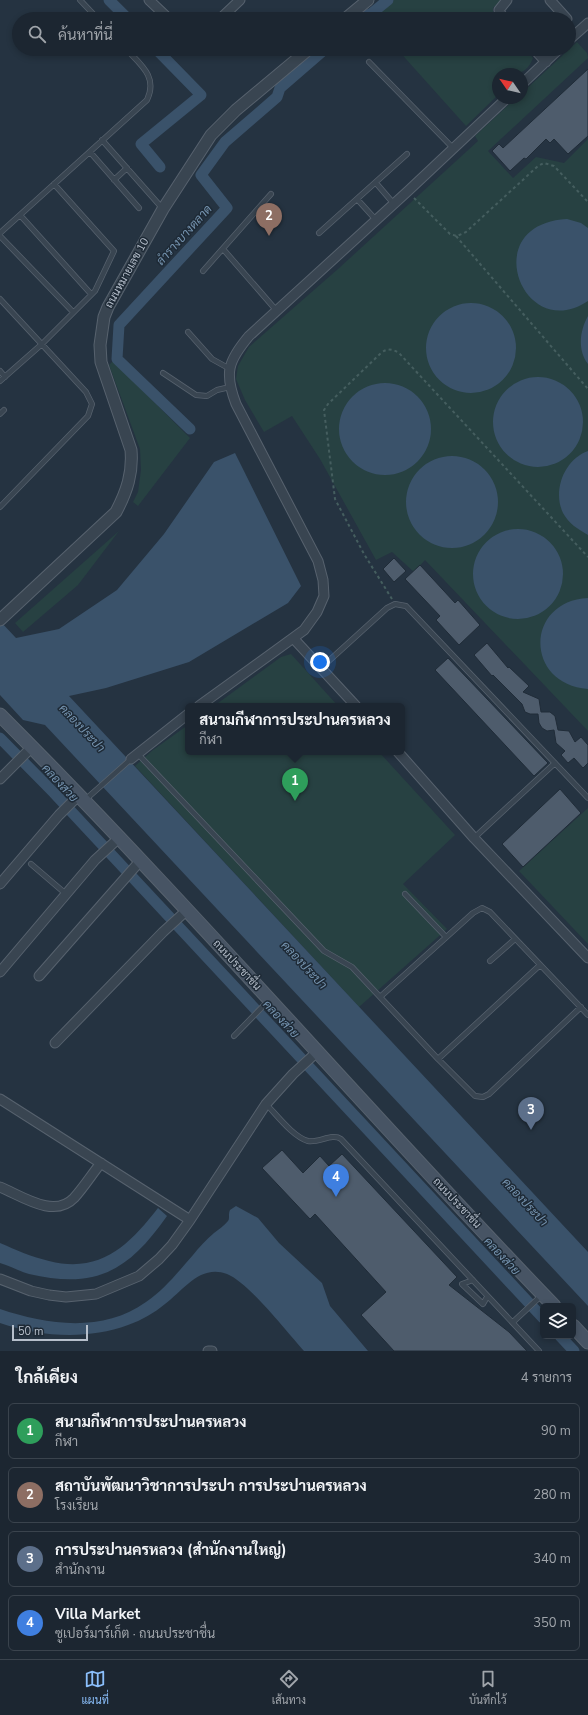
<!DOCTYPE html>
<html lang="th">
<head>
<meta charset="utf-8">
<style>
  :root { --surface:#1c2631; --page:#29323d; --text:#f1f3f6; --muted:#a0a5ab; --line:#3a434d; --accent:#8bbffb }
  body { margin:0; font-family:"Nunito Sans",Sarabun,sans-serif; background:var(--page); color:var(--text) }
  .controls { position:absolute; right:12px; bottom:12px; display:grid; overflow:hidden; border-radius:6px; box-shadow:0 2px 6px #0003 }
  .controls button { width:36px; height:36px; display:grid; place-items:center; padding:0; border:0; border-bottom:1px solid var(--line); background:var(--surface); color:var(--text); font:20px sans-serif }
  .compass { position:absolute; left:492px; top:68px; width:36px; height:36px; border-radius:50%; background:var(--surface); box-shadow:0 2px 6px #0003; rotate:304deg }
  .scale { position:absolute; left:12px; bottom:10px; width:76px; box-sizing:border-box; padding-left:4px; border:2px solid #b6bfcb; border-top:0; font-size:11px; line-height:14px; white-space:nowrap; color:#b6bfcb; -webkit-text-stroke:3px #1e2a36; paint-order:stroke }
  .you { position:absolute; left:320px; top:662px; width:14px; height:14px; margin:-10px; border:3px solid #fff; border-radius:50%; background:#1a73e8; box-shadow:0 0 0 6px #1a73e833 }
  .badge { display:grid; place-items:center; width:26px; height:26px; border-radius:50%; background:var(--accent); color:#fff; font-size:13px; font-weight:700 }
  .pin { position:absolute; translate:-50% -33px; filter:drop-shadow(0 1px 2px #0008) }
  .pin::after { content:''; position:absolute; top:21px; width:14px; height:12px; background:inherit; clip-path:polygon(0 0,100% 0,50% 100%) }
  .popup { position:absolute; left:185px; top:703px; width:220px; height:52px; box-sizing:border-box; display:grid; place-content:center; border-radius:6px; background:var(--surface); filter:drop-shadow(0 1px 3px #0005); font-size:13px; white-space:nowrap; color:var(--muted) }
  .popup b { font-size:15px; color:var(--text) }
  .popup::after { content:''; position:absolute; left:50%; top:100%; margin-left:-8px; border:8px solid transparent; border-top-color:var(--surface) }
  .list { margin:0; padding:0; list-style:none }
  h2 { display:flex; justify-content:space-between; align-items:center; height:52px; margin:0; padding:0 16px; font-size:17px }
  h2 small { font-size:13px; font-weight:400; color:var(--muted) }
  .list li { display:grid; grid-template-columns:26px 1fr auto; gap:12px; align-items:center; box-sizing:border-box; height:56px; margin:0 8px 8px; padding:0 8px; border:1px solid var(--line); border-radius:6px }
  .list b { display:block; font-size:15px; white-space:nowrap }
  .list p { margin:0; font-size:13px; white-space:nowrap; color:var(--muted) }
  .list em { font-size:13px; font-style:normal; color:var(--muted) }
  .icon { flex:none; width:22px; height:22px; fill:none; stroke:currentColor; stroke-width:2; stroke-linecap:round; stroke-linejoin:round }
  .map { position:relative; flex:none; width:588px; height:1351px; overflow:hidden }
  .search { position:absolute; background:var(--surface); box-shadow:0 2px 6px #0003; left:12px; right:12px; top:12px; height:44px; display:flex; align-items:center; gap:10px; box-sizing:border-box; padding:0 14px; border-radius:22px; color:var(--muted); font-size:15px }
  .sheet { height:308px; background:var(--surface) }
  nav { display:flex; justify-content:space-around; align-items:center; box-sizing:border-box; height:56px; border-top:1px solid var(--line); background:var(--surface); font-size:11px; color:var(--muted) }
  nav a { display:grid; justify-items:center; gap:2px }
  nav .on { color:var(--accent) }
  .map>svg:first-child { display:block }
</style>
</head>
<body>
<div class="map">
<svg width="588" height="1351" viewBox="0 0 588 1351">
  <rect width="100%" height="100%" fill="#253341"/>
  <path fill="#274142" d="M 394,0 L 501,0 L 493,8 L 493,15 L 496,19 L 370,19 Z
    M 577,42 L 587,53 L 588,58 L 488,151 L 513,178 L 536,157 L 564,163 L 588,139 L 588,731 L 425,560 L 414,572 L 392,552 L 376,560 L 320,459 L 292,416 L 264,432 L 245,400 L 236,379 L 238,366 L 249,347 L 338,269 L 478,141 L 475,136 L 516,98 L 522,98 L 522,93 Z
    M 397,49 L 525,49 L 533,58 C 526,76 515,74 498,74 L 498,95 L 466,126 Z
    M 113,361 L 190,438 L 138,506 L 133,502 L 138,492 L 141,470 L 140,449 L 109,365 Z
    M 119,531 L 78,585 L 23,632 L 15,623 Z
    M 291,654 L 338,706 L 214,706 L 281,657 Z
    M 188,725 L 188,752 L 379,752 L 455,835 L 403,884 L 447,929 L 359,1007 L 135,766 L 153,750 Z
    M 588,808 L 588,944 L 519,871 Z"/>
  <path fill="#3a526a" d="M 567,219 L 581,223 L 588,228 L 588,301 C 523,345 476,224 567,219 Z
    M426 348a45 45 0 1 1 90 0a45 45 0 1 1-90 0Z
    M 588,316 L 588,364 C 577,350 580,330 588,316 Z
    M493 422a45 45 0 1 1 90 0a45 45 0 1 1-90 0Z
    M339 429a46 46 0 1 1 92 0a46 46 0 1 1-92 0Z
    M 588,451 L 588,535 C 578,529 569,524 563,513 C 552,490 565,459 588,451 Z
    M 235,453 L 301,586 L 288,603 L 189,662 L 106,688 L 69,696 L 588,1252 L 588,1306 L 45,725 L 23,720 L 0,695 L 0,621 L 16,638 L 59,629 L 117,590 L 164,534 L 214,462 Z
    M406 502a46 46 0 1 1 92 0a46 46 0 1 1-92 0Z
    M473 574a45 45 0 1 1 90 0a45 45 0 1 1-90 0Z
    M 588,598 L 588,689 C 524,684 525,601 588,598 Z
    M 236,1206 L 258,1218 L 279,1243 L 322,1283 L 330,1306 L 368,1351 L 304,1351 C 287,1332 248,1282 227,1274 C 200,1264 184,1290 165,1304 C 154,1313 142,1320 128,1325 C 87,1340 41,1337 0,1323 L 0,1309 C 47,1325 103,1333 146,1302 C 165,1289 178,1272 193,1255 C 199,1247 206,1240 214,1233 C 218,1230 224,1226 228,1221 C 230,1218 228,1214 230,1210 Z
    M 158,1208 L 167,1216 C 129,1270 97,1290 29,1274 C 19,1271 10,1266 0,1263 L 0,1243 C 16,1250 32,1257 49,1261 C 101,1274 129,1245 158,1208 Z"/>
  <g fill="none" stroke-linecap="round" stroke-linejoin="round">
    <path stroke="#3a526a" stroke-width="11" d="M 109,0 L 128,19
      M 359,19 L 372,13 L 388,0
      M 156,49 L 201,95 L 141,144 L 160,167
      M 190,429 L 117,359 L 119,325 L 227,208 L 201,175 L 225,142 L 277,97 L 280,88 L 325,49
      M 0,738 L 54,793 L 543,1318
      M 560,1336 L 574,1351"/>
  </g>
  <path fill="#4e5c6c" stroke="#202c38" d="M 588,69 L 588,136 L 568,154 L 554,139 L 550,143 L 546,139 L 526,159 L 524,158 L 510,171 L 492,151 L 499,144 L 503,148 Z
    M 394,558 L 406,571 L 394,582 L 383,569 Z
    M 420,565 L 455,603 L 458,600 L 480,625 L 459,645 L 436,620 L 440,616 L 405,579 Z
    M 487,643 L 508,668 L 509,667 L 529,686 L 523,692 L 539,699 L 541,712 L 550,712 L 555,716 L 558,730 L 569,731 L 575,742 L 581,737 L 588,745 L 588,763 L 583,768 L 574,758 L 568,763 L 561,755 L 565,751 L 556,743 L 554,730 L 547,731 L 542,728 L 539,723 L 538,714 L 530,714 L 525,712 L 522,704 L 493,675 L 492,676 L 474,655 Z
    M 448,658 L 548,763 L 534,776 L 435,670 Z
    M 560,789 L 581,813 L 523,867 L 502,844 Z
    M 282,1150 L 303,1173 L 320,1156 L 329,1166 L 342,1154 L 457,1277 L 449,1285 L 509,1332 L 527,1351 L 394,1351 L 361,1315 L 386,1292 L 315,1214 L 310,1219 L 262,1168 Z"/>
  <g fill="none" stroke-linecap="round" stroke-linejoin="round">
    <g stroke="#57626e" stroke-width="6">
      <path id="service" d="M 80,0 L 98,19
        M 369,62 L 453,148
        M 102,140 L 163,209
        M 90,152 L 139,208
        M 114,180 L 127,168
        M 376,183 L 394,204
        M 357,199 L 376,220
        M 20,215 L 91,294
        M 0,233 L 147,100 C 158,77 141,65 126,49
        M 319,233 L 407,154
        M 0,236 L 73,312
        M 223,249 L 276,310
        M 203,271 L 271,194
        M 0,299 L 86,392 L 92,404 L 88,416 L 0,507
        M 188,332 L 212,359 L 230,369
        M 0,371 L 5,377
        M 163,373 L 196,395 L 207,396 L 217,390 L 230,387
        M 0,381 L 42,344 L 95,291 L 114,251 L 54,184
        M 0,414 L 4,410
        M 321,668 L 387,608 L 395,604 L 406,606 L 588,798
        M 137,753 L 324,951 L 352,967 L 438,1059 L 475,1096 L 483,1097 L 489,1094 L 581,1007
        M 85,800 L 131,759
        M 474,838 L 555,763
        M 31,864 L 66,894
        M 405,894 L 446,937
        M 490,961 L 515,939
        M 380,997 L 473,913 L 482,908 L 490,912 L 588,1015
        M 234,1036 L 269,1000
        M 438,1059 L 540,965
        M 266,1104 C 276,1114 293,1137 308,1141 C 319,1143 332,1133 341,1139 L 539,1351
        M 473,1280 L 462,1284 L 483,1304 L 487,1297
        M 513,1322 L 542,1295"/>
    </g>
    <g stroke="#57626e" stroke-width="11">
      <path id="minor" d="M 149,0 L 169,19
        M 550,0 L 567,19
        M 220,19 L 240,0
        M 505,19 L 500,13 L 499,10 L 507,0
        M 569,40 L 588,23
        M 534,49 L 546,62
        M 522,84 L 559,49
        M 294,639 L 356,706
        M 199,706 L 304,630 L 317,612 L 324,596 L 323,580 L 318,561 L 236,404 C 224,373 228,361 249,336 L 408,191 L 507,98
        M 398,752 L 474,838 L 588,958
        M 131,759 L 188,714
        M 0,779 L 32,747
        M 0,884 L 59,815 L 79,795
        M 0,972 L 95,860 L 120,837
        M 39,976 L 141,860
        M 55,1043 L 163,932 L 186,911
        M 0,1099 L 190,1220
        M 0,1187 C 22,1196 54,1219 74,1198 C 84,1187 92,1174 101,1163
        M 0,1279 L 31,1291 L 49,1295 L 66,1297 L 96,1294 L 139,1276 L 159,1259 L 172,1245 L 190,1220 L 266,1104 L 293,1074 L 317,1052
        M 208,1351 L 212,1351"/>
    </g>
    <g stroke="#57626e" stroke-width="13">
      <path id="tertiary" d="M 345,19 L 368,0
        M 0,620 L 116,512 C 127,491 133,473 131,450 L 101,362 L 100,345 L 104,317 L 108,307 L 163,209 L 211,135 L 236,110 L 309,49"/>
    </g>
    <g stroke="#57626e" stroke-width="15">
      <path id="secondary" d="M 0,715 C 191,906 366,1111 554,1306
        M 573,1326 L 588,1342"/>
    </g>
    <path stroke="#455e5f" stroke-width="2" stroke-dasharray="3 3" stroke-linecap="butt" d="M 414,198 L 450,234 L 457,236 L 466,232 L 538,166 L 544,163 L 554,166 L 588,202
      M 456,236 L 588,389
      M 392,599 L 364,554 L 335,499 L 324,410 L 328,404 L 381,353 C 387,348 393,349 399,353 L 588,557"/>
    <use href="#service" stroke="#394551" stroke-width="4.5"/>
    <use href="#minor" stroke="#394551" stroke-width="9"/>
    <use href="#tertiary" stroke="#394551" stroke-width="11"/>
    <use href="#secondary" stroke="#475464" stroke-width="13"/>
  </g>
  <g text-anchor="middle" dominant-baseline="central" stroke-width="3" stroke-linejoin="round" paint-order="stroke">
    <g font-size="11" fill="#b6bfcb" stroke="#1e2a36">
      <text transform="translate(127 273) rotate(-61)">ถนนหมายเลข 10</text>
      <text transform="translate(237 965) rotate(47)">ถนนประชาชื่น</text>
      <text transform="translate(457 1203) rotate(47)">ถนนประชาชื่น</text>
    </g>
    <g font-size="12" font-style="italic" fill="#7593af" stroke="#1e2a36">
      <text transform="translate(184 235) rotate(-48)">ลำรางบางตลาด</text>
      <text transform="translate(82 728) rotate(47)">คลองประปา</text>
      <text transform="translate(60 783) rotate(47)">คลองส่วย</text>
      <text transform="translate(304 965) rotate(47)">คลองประปา</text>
      <text transform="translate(281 1019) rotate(47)">คลองส่วย</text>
      <text transform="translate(525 1202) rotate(47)">คลองประปา</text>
      <text transform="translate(502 1256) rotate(47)">คลองส่วย</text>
    </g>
  </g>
</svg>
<div class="controls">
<button><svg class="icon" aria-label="layers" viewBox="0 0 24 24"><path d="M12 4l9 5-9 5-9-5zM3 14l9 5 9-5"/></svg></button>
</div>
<svg class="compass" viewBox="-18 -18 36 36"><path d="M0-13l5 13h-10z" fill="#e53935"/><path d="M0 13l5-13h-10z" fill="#a0a5ab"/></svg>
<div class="scale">50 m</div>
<div class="you"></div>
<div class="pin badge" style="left:295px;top:801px;background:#2e9e5b">1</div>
<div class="popup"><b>สนามกีฬาการประปานครหลวง</b>กีฬา</div>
<div class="pin badge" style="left:269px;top:236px;background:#8d6e63">2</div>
<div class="pin badge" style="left:531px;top:1130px;background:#5c6f8a">3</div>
<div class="pin badge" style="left:336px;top:1197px;background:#3f7fe0">4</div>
<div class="search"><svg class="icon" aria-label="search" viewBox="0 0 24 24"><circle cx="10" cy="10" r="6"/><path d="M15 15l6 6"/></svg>ค้นหาที่นี่</div>
</div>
<section class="sheet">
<h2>ใกล้เคียง<small>4 รายการ</small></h2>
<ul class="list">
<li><span class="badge" style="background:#2e9e5b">1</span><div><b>สนามกีฬาการประปานครหลวง</b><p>กีฬา</p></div><em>90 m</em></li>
<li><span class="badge" style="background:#8d6e63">2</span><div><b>สถาบันพัฒนาวิชาการประปา การประปานครหลวง</b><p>โรงเรียน</p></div><em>280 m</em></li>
<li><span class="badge" style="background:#5c6f8a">3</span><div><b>การประปานครหลวง (สำนักงานใหญ่)</b><p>สำนักงาน</p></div><em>340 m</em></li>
<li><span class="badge" style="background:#3f7fe0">4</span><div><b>Villa Market</b><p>ซูเปอร์มาร์เก็ต · ถนนประชาชื่น</p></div><em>350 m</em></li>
</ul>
</section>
<nav>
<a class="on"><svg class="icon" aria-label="map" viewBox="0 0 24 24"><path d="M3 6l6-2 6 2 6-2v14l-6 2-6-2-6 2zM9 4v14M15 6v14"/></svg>แผนที่</a>
<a><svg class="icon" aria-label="directions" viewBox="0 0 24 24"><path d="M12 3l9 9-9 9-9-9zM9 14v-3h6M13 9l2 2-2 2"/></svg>เส้นทาง</a>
<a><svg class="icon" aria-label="saved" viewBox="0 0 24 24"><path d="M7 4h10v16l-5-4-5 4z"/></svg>บันทึกไว้</a>
</nav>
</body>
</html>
